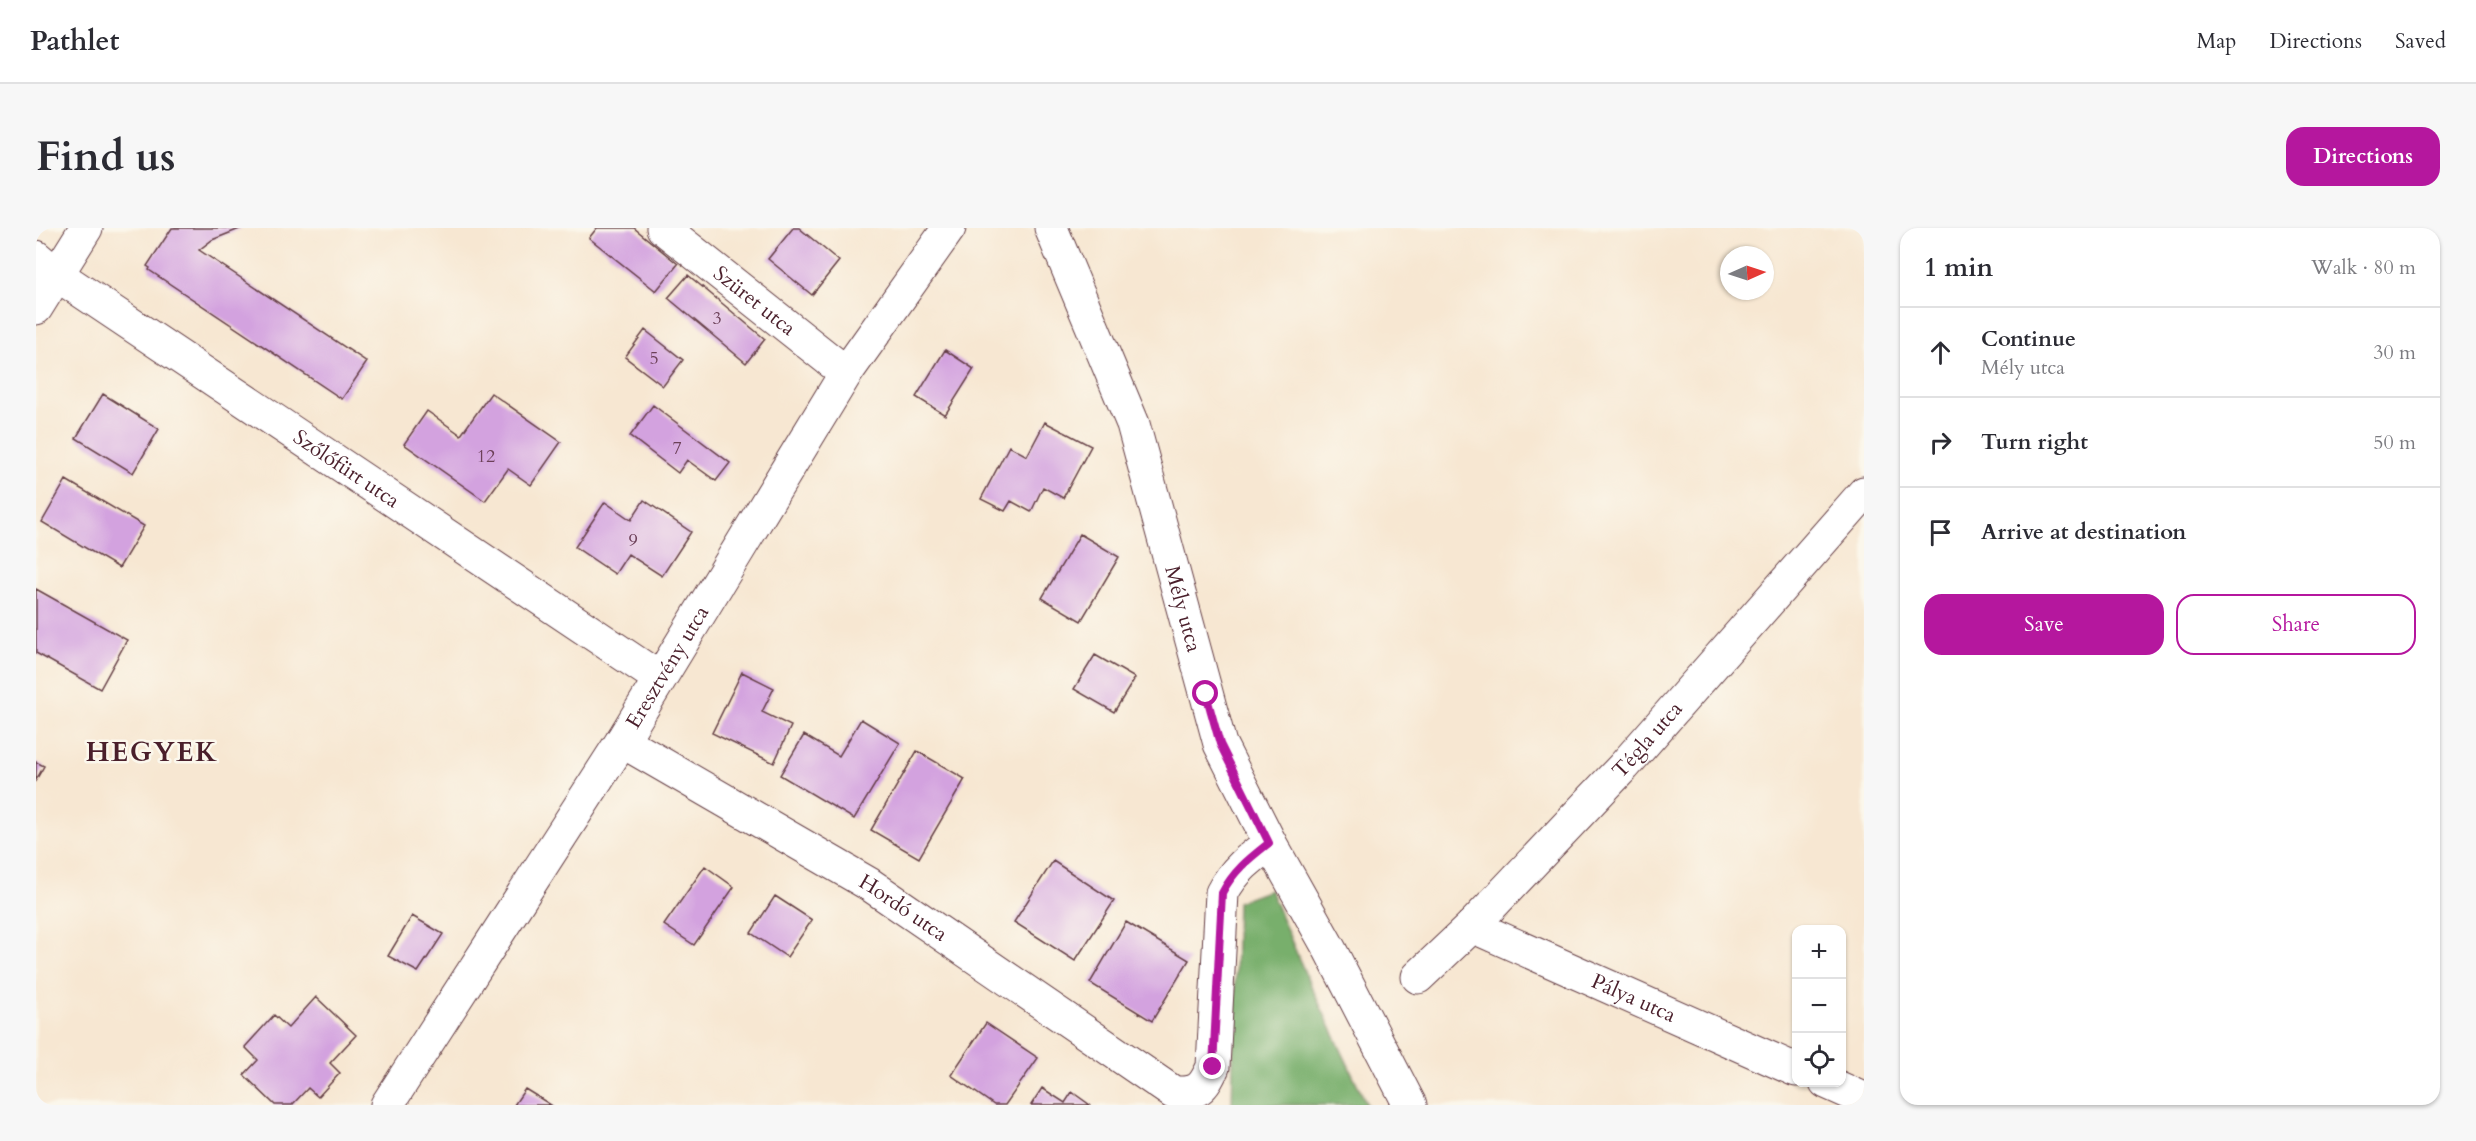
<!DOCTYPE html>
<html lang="en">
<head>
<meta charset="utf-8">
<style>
  :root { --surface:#fff; --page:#f7f7f7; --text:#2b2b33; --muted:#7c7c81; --line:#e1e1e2; --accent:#b5179e }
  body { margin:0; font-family:Cardo,serif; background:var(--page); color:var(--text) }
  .controls { position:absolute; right:18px; bottom:18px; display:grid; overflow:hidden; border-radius:12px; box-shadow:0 2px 4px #0004 }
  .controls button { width:54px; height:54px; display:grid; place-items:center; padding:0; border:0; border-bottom:2px solid var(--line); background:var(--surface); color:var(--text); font:30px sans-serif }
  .compass { position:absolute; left:1684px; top:18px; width:54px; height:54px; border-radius:50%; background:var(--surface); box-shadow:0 2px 4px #0004; rotate:87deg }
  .stop { position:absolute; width:18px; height:18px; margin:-14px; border:4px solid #b5179e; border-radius:50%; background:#fff }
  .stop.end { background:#b5179e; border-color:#fff; box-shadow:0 2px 6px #0008 }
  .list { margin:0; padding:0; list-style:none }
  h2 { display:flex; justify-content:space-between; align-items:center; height:78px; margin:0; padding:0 24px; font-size:26px }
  h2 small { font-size:20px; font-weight:400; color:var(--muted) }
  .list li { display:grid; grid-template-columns:39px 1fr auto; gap:18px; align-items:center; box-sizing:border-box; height:90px; padding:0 24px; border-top:2px solid var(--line) }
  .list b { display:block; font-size:22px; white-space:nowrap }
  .list p { margin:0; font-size:20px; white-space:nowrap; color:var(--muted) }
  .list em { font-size:20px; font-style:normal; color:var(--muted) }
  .actions { display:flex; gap:12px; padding:18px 24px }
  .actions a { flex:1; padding:14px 0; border:2px solid var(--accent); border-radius:18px; text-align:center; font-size:21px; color:var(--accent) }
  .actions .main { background:var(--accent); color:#fff }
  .icon { flex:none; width:33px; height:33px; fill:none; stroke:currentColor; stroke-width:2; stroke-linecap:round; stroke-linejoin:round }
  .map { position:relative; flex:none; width:1828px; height:877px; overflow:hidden; border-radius:18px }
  header { display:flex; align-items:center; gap:36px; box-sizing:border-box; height:84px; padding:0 30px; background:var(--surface); border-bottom:2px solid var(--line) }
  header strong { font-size:28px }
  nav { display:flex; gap:33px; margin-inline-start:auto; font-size:21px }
  .intro { display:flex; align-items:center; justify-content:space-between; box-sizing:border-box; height:144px; padding:0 36px }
  h1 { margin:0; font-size:42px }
  .button { padding:15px 27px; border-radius:18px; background:var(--accent); color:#fff; font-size:21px; font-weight:700 }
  main { display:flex; gap:36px; padding:0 36px }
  aside { flex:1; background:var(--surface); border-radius:18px; box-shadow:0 2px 4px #0004 }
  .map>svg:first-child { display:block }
</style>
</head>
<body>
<header>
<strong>Pathlet</strong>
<nav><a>Map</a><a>Directions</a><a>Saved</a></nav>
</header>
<div class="intro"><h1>Find us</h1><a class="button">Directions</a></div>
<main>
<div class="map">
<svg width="1828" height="877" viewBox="0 0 1828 877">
  <rect width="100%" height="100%" fill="#fbf7ec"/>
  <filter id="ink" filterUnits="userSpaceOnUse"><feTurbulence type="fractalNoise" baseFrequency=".0167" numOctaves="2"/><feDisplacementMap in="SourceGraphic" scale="12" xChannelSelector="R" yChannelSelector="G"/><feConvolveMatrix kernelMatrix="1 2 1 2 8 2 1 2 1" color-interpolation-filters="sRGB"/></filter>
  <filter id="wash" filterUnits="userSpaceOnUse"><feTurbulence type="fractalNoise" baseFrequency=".008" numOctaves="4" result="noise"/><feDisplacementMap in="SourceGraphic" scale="24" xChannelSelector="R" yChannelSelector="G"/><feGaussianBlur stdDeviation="1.35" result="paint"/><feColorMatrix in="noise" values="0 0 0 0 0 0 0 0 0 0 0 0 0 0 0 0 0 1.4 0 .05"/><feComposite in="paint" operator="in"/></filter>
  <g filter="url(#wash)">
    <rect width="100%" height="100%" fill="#f7e7d2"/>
    <path fill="#78af6c" stroke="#61674c" stroke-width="1.5" d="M 1234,662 L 1269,745 L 1331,877 L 1196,877 L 1201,674 Z"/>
    <g id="blocks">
      <path fill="#d3a2df" d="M 136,0 L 206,0 L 176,12 L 163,22 L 331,134 L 306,171 L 113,42 L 114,40 L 111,38 Z
        M 561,0 L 598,0 L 642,36 L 620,63 L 553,10 Z
        M 757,0 L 763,0 L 803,33 L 776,67 L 732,31 Z
        M 652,47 L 729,111 L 710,135 L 632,70 Z
        M 609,102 L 647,132 L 627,158 L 589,129 Z
        M 909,122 L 938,141 L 909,187 L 880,169 Z
        M 455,165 L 525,214 L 495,257 L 472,241 L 449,273 L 368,216 L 391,183 L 425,207 Z
        M 67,166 L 123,201 L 97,245 L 40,210 Z
        M 617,177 L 694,235 L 680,253 L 651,232 L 642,245 L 594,208 Z
        M 1009,194 L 1055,218 L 1027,270 L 1007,259 L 995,284 L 975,273 L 969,283 L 945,271 L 973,218 L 991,228 Z
        M 30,252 L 108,298 L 83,340 L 6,294 Z
        M 608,272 L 655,304 L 626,348 L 592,326 L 579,346 L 539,319 L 569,274 L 595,292 Z
        M 1044,306 L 1083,329 L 1045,393 L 1006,370 Z
        M 0,361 L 91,412 L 64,461 L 0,425 Z
        M 1059,427 L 1099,450 L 1078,484 L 1038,461 Z
        M 706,444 L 738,460 L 726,484 L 755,498 L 738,535 L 676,505 Z
        M 825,491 L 864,515 L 818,591 L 744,547 L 768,507 L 803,528 Z
        M 881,523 L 929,551 L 883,630 L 835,602 Z
        M 0,534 L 8,538 L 0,552 Z
        M 1017,633 L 1078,673 L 1039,733 L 978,694 Z
        M 669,638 L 698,659 L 658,717 L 628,697 Z
        M 739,668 L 776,692 L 751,729 L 715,705 Z
        M 376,688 L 407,706 L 382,744 L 352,728 Z
        M 1090,694 L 1153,732 L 1116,793 L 1054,755 Z
        M 280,769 L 320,807 L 294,835 L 304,845 L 282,869 L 272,860 L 256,877 L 239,877 L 208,847 L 222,832 L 209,819 L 238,787 L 252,800 Z
        M 950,795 L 1002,830 L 969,877 L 958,877 L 915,847 Z
        M 1006,860 L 1029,875 L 1036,864 L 1054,877 L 995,877 Z
        M 489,861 L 515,877 L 478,877 Z"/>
    </g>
  </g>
  <g filter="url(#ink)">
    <use href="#blocks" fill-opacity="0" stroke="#643d44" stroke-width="1.5"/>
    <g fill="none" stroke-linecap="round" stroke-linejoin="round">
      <g stroke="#643d44" stroke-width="35">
        <g id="street">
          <path id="s1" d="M 627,0 L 810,145"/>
          <path id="s2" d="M 1015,0 L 1097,196 L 1184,516 L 1234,615 L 1294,722 L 1374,877"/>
          <path id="s3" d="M 0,29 L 20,46 L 623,450"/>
          <path d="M 0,80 L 50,0"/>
          <path id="s4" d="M 586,513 L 833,656 L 1138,865 C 1163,866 1167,860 1177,839 L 1186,665 C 1198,642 1214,630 1234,615"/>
          <path id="s5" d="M 1436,698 L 1760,842"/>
          <path id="s6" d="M 1382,749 L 1436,698 L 1588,538 L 1828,265"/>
          <path d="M 1790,854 L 1828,871"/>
          <path id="s7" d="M 351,877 L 586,513 L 810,145 L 913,0"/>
        </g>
      </g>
      <use href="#street" stroke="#fff" stroke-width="33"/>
    </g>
  </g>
  <g fill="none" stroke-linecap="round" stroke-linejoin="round" filter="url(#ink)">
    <path stroke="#b5179e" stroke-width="8" d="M 1170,466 L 1184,516 L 1233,615 C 1214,630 1198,642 1186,665 L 1177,839"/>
  </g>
  <g text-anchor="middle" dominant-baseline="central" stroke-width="5" stroke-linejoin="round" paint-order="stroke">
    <g font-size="18" fill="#6c4058">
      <text x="681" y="90">3</text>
      <text x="618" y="130">5</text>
      <text x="641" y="220">7</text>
      <text x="450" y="228">12</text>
      <text x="597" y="312">9</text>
    </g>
    <g font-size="21" fill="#4a1f2b" stroke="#fbf7ec">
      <text stroke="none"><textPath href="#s1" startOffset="117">Szüret utca</textPath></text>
      <text stroke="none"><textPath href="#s3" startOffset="376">Szőlőfürt utca</textPath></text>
      <text stroke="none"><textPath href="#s2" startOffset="404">Mély utca</textPath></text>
      <text stroke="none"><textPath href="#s7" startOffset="520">Eresztvény utca</textPath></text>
      <text stroke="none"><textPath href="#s6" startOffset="330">Tégla utca</textPath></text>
      <text stroke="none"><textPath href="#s4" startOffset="327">Hordó utca</textPath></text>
      <text stroke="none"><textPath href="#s5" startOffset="177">Pálya utca</textPath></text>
    </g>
    <g font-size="27" font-weight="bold" letter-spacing="1.5" fill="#4a1f2b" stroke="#fbf7ec">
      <text x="116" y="524">HEGYEK</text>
    </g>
  </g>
</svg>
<div class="controls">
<button>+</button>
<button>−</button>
<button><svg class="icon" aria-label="locate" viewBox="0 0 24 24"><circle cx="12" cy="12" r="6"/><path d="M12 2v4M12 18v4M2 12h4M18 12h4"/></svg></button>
</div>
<svg class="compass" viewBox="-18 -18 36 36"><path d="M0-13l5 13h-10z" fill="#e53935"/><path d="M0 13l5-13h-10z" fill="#7c7c81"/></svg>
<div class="stop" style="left:1170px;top:466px"></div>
<div class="stop end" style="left:1177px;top:839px"></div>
</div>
<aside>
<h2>1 min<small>Walk · 80 m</small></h2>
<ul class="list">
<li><svg class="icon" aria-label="ahead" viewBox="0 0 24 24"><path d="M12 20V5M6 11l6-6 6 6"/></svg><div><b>Continue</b><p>Mély utca</p></div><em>30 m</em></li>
<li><svg class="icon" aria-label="right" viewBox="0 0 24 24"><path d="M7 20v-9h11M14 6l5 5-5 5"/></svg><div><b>Turn right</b></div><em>50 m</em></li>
<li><svg class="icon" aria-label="arrive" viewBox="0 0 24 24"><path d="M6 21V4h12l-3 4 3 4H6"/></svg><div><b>Arrive at destination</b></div></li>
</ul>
<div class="actions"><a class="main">Save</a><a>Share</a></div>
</aside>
</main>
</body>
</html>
